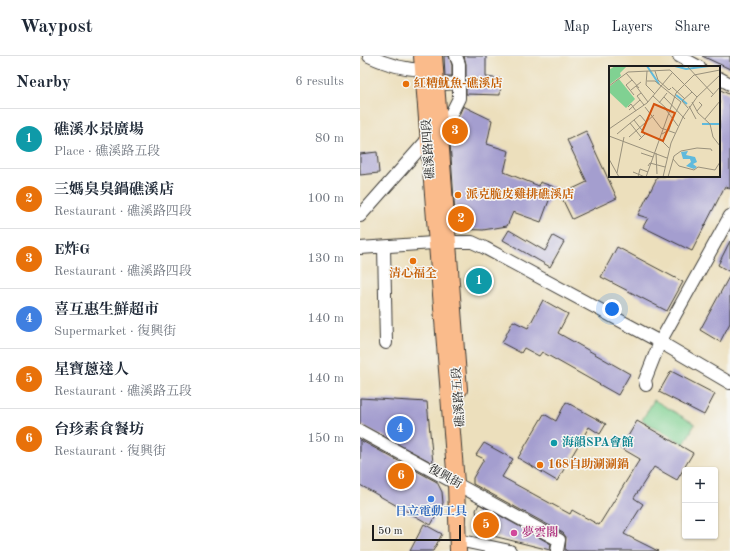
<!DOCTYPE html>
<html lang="en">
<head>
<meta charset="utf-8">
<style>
  :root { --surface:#fff; --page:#f6f6f7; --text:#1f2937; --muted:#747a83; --line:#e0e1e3; --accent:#d1495b }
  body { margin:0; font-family:"Old Standard TT","Noto Serif TC",serif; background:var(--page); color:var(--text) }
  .controls { position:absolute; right:12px; bottom:12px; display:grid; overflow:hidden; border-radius:4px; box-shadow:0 1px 3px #0004 }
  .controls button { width:36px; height:36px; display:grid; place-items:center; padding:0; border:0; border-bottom:1px solid var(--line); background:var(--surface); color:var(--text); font:20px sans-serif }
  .scale { position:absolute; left:12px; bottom:10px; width:89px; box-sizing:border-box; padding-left:4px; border:2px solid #1c1c1c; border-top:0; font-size:11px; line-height:14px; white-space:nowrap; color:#1c1c1c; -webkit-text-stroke:3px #f6f6f2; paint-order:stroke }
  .you { position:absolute; left:252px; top:253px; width:14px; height:14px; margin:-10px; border:3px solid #fff; border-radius:50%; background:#1a73e8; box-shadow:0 0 0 6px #1a73e833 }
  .badge { display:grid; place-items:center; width:26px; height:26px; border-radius:50%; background:var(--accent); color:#fff; font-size:13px; font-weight:700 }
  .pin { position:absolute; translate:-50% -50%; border:2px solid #fff; box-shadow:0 1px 4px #0006 }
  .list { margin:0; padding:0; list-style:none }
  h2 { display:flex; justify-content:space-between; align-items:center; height:52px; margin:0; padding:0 16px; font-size:17px }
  h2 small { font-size:13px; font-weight:400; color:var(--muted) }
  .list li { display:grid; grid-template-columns:26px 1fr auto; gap:12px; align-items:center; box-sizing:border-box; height:60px; padding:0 16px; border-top:1px solid var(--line) }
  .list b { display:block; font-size:15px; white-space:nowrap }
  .list p { margin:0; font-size:13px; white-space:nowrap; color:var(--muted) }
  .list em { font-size:13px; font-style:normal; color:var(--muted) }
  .map { position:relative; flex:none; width:370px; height:495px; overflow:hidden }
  header { display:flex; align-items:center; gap:24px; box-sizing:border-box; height:56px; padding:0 20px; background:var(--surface); border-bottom:1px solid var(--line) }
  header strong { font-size:19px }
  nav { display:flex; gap:22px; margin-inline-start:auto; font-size:14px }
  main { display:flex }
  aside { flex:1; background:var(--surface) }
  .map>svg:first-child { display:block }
</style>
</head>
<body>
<header>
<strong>Waypost</strong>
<nav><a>Map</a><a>Layers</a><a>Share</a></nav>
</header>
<main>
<aside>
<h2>Nearby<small>6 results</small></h2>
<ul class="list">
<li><span class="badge" style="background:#0f9aa8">1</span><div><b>礁溪水景廣場</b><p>Place · 礁溪路五段</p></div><em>80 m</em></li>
<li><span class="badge" style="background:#e8710a">2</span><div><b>三媽臭臭鍋礁溪店</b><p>Restaurant · 礁溪路四段</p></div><em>100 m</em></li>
<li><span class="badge" style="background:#e8710a">3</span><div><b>E炸G</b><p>Restaurant · 礁溪路四段</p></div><em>130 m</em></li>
<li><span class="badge" style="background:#3f7fe0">4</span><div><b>喜互惠生鮮超市</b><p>Supermarket · 復興街</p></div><em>140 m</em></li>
<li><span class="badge" style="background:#e8710a">5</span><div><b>星寶蔥達人</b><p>Restaurant · 礁溪路五段</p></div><em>140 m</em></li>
<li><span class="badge" style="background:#e8710a">6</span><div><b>台珍素食餐坊</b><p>Restaurant · 復興街</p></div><em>150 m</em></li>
</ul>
</aside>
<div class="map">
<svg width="370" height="495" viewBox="0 0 370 495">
  <rect width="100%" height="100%" fill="#f6f6f2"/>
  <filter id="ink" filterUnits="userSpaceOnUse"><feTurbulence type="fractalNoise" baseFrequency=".025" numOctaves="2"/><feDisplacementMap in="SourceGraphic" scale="8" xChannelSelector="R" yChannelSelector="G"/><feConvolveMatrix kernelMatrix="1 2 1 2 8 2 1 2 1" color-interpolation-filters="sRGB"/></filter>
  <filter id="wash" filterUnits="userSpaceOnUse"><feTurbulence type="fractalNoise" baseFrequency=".012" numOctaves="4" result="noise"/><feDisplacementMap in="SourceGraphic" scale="16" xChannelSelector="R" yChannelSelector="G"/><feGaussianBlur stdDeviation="0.9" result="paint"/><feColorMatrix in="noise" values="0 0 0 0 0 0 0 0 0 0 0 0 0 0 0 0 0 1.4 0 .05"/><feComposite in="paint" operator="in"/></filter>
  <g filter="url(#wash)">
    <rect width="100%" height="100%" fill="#ecdfbc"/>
    <path fill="#80d192" stroke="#4e7657" d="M 294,344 L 335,368 L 324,388 L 282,364 Z"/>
    <g id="blocks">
      <path fill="#a49ecf" d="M 84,0 L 89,0 L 92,9 L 92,20 L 85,20 Z
        M 104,0 L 126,0 L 126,21 L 141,23 L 140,39 L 106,38 L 106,8 Z
        M 342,0 L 370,0 L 370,13 Z
        M 359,33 L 370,39 L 370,133 L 365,130 L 332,195 L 283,171 L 288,162 L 278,159 L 298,120 L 359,120 Z
        M 103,50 L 132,64 L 127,88 L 149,95 L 144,116 L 179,130 L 180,126 L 194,131 L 181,166 L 153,156 L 147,170 L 123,174 L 96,173 L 89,72 L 95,68 Z
        M 226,75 L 257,142 L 212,163 L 197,132 L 206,136 L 227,126 L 207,84 Z
        M 17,96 L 19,117 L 0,119 L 0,98 Z
        M 149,174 L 185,195 L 193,180 L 204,186 L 190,211 L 143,184 Z
        M 370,185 L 370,216 L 358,209 Z
        M 257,191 L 323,226 L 307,255 L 241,221 Z
        M 370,219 L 370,267 L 360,286 L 340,274 Z
        M 183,244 L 208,258 L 198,277 L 270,318 L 258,339 L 182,296 L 179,300 L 164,292 L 161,297 L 142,287 L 153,265 L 168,272 Z
        M 311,315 L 355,338 L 344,359 L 299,336 Z
        M 0,342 L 67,346 L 73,407 L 0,368 Z
        M 206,346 L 246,368 L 240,378 L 229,371 L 197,425 L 158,402 L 184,358 L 196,365 Z
        M 277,365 L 333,397 L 317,424 L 294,411 L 274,442 L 283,448 L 264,478 L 298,495 L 208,495 L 205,494 L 206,481 L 203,477 L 113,428 L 113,422 L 124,403 L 116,399 L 124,387 L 153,403 L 142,421 L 210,458 L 212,454 L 239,469 L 280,403 L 261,392 Z
        M 0,384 L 77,426 L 82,436 L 83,447 L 71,469 L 0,429 Z
        M 119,448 L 191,488 L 190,494 L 125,478 L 119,471 L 116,454 Z
        M 64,468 L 82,478 L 73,495 L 50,495 Z"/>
    </g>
  </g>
  <g filter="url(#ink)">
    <use href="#blocks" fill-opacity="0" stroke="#3b3934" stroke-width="1"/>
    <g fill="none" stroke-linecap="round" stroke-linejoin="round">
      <g stroke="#3b3934" stroke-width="14">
        <path id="minor" d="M 9,0 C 28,9 50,15 70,13
          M 319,0 L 339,11
          M 359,22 L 370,28
          M 68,29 L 99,27
          M 72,68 L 88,64 L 99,42 L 99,8 L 96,0
          M 0,160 L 68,83 L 73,83
          M 24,191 L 26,287
          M 0,192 L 88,186 L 112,186 L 125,192 L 300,286 L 370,327
          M 286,329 L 285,324 L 300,286 L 370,160
          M 0,375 L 199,484 L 197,495
          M 98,484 L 150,495"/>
      </g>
      <g stroke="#3b3934" stroke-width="18">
        <path id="major" d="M 62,0 L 96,427 L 98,495
          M 74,0 L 99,334"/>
      </g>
      <use href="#minor" stroke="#fff" stroke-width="12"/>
      <use href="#major" stroke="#fabb8b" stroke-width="16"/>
    </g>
  </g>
  <g fill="#e8710a" stroke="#f6f6f2" stroke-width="1.5">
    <circle cx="46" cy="28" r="4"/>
    <circle cx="98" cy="139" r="4"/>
    <circle cx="53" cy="205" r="4"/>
    <circle cx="180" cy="409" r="4"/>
  </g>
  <circle fill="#0f9aa8" stroke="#f6f6f2" stroke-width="1.5" cx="194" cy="387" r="4"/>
  <circle fill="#3f7fe0" stroke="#f6f6f2" stroke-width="1.5" cx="71" cy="443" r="4"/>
  <circle fill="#d1479c" stroke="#f6f6f2" stroke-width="1.5" cx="154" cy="477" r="4"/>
  <g text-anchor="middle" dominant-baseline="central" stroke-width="3" stroke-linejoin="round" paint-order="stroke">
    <g font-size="12" font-weight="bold" fill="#c56008" stroke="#f6f6f2" text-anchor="start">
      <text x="54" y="28">紅糟魷魚-礁溪店</text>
      <text x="106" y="139">派克脆皮雞排礁溪店</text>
      <text x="53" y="218" text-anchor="middle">清心福全</text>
      <text x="188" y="409">168自助涮涮鍋</text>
    </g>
    <g font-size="12" fill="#1c1c1c" stroke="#f6f6f2">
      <text transform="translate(69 93) rotate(-94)">礁溪路四段</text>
      <text transform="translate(99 341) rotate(-94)">礁溪路五段</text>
      <text transform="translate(85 421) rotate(29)">復興街</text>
    </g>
    <g font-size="12" font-weight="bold" fill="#0d838f" stroke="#f6f6f2" text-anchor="start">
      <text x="202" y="387">海韻SPA會館</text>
    </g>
    <g font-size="12" font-weight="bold" fill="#366cbe" stroke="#f6f6f2">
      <text x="71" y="456">日立電動工具</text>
    </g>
    <g font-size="12" font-weight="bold" fill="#b23c85" stroke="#f6f6f2" text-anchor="start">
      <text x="162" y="477">夢雲閣</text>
    </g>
  </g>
  <g transform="translate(249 10)">
    <rect width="111" height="111" fill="#ecdfbc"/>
    <path d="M 6,0 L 18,0 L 11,7 L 12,10 L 0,19 L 0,4 ZM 10,13 L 26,33 L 17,42 L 0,26 L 0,21 Z" fill="#80d192"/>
    <path d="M 79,85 L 77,89 L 86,91 L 88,96 L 84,98 L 88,101 L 85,103 L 77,100 L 82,96 L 81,93 L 74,93 L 72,86 Z" fill="#5fbadd"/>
    <path fill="none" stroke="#5fbadd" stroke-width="2" d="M 38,0 L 50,18M 66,0 L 77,3 L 100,0M 67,29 L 78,38M 93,58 L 111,58"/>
    <path fill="none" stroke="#99917c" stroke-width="1" d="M 78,0 L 104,28M 61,4 L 88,31M 38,5 L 37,19 L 46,28M 46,5 L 49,14 L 60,24 L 62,22M 17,7 L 30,22M 23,14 L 17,19 L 25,29M 38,15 L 46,15 L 72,36 L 67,46M 0,20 L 19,6 L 61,4M 27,20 L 39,36M 63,21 L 76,33M 22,24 L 32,16M 32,27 L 28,30 L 35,39M 44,30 L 60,45M 55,31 L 76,53M 102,31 L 111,21M 83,36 L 89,47 L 101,58 L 104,71 L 111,80M 50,37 L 58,27M 80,40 L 87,53M 19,41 L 22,38 L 27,45M 36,41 L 52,62 L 66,67M 55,41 L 69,60M 79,42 L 73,35 L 83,26M 20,44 L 31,34M 88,45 L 93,39 L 90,36M 96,53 L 111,35M 25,54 L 36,68 L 30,74M 21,57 L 32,71M 0,63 L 38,37 L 63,7M 8,68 L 31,49 L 37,56M 53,68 L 60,64 L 63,54M 0,70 L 58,92M 20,71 L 45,49M 51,73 L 60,82M 32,87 L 44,91M 47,87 L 48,108M 0,93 L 10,111M 64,93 L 70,100 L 85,104 L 89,101 L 106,104 L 111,96M 39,100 L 41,97 L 56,101M 24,106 L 36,111M 8,107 L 15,71M 29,111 L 31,103 L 39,106M 37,111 L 67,27 L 85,9 L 111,4M 54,111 L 62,77 L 74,51 L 88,31 L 111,9M 59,111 L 65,90 L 72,85 L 88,82 L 102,83 L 103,85"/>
    <path fill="#d4530e" fill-opacity="0.15" stroke="#d4530e" stroke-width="2" d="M 45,38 L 66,47 L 54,75 L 33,66 Z"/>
    <rect width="111" height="111" fill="none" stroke="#1c1c1c" stroke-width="2"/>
  </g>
</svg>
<div class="controls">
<button>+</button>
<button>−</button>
</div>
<div class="scale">50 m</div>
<div class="you"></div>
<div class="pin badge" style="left:119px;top:225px;background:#0f9aa8">1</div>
<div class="pin badge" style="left:101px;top:163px;background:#e8710a">2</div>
<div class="pin badge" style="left:95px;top:75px;background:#e8710a">3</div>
<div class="pin badge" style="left:40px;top:373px;background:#3f7fe0">4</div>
<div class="pin badge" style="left:126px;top:469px;background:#e8710a">5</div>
<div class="pin badge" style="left:41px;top:420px;background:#e8710a">6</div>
</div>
</main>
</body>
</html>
